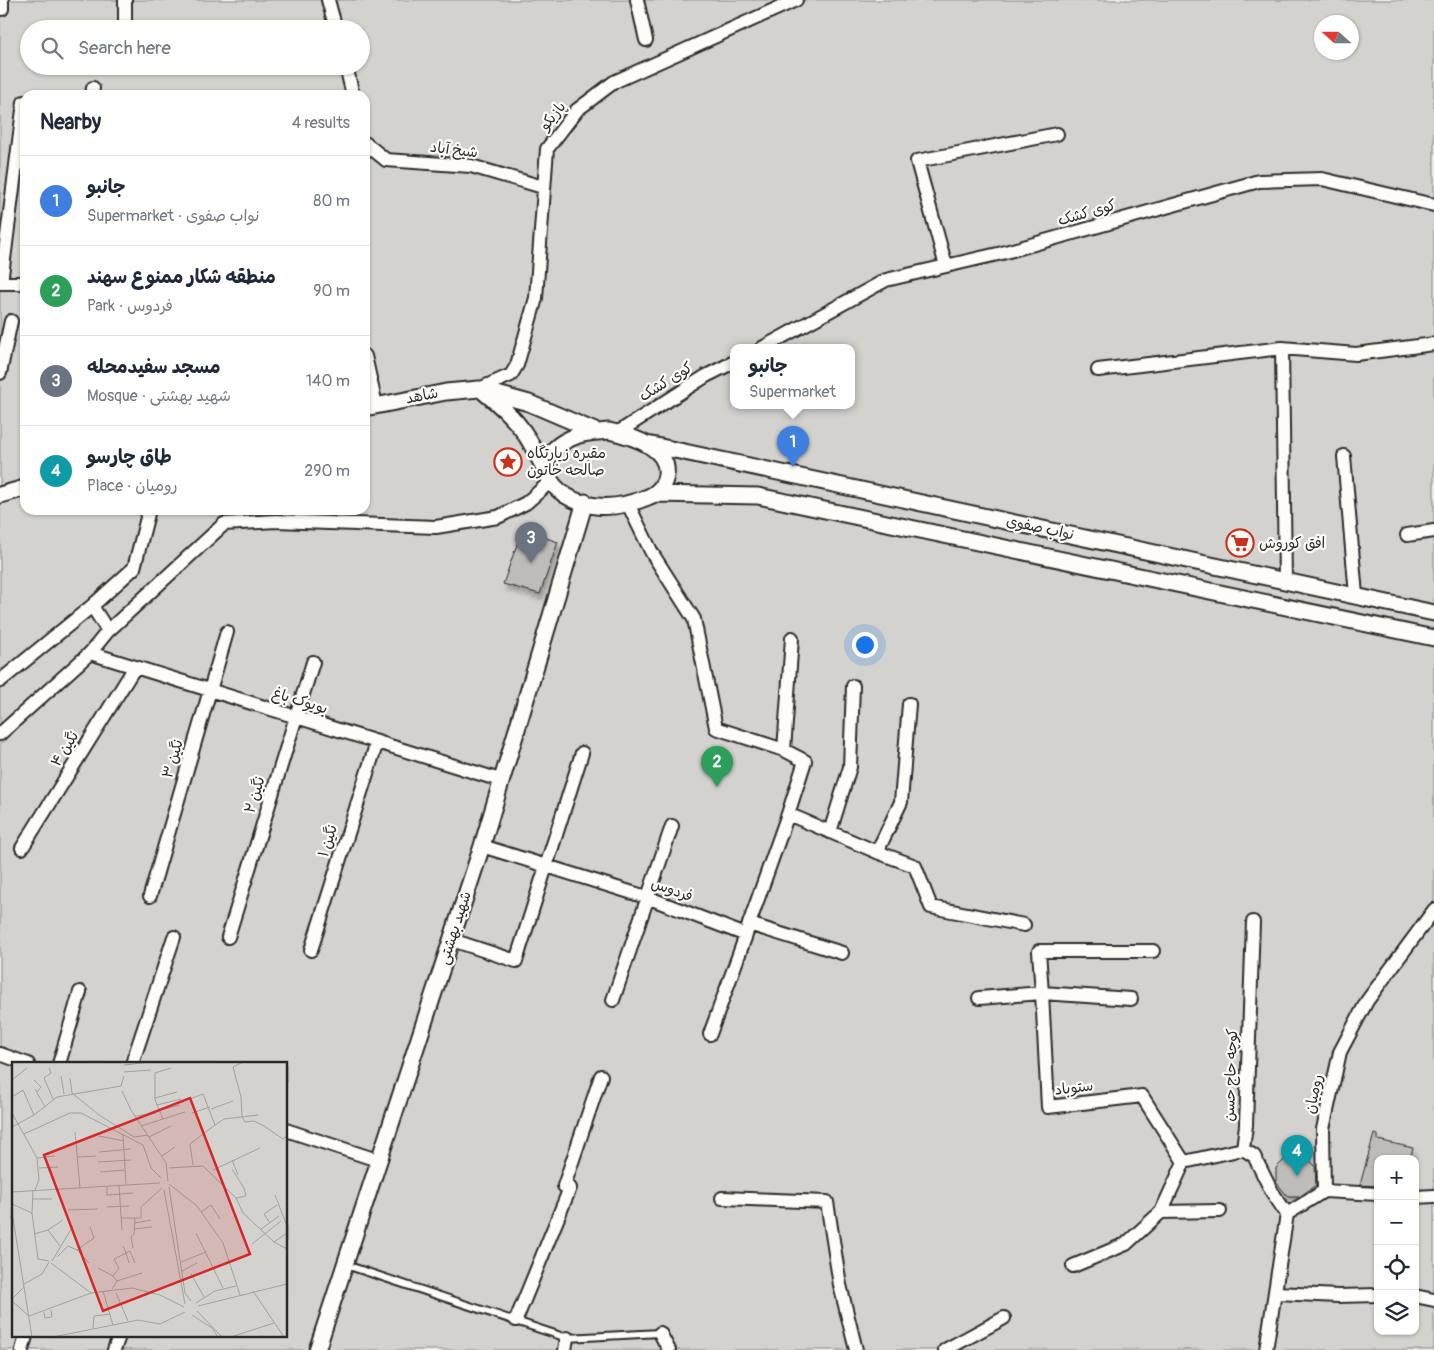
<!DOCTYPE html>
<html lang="en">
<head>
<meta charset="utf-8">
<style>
  :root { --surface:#fff; --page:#f6f6f7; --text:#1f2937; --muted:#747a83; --line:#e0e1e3; --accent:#2563eb }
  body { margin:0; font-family:Pangolin,"Playpen Sans Arabic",sans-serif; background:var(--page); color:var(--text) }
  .controls { position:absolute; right:15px; bottom:15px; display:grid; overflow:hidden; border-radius:10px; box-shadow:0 1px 4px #0004 }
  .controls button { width:45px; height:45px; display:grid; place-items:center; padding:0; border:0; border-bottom:1px solid var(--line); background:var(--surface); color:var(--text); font:25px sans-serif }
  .compass { position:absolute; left:1314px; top:15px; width:45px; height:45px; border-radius:50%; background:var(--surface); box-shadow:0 1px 4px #0004; rotate:291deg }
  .you { position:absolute; left:864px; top:644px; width:18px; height:18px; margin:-12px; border:4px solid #fff; border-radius:50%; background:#1a73e8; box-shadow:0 0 0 8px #1a73e833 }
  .badge { display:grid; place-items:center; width:32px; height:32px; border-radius:50%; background:var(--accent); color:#fff; font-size:16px; font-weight:700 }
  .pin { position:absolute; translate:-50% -41px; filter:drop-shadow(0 1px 2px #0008) }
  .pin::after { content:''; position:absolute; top:26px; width:18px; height:15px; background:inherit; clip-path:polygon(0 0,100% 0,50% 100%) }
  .popup { position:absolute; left:730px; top:344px; width:125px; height:65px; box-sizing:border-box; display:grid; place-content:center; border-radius:10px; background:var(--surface); filter:drop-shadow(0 1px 4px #0005); font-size:16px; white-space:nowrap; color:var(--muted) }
  .popup b { font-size:19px; color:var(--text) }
  .popup::after { content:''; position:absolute; left:50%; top:100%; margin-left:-10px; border:10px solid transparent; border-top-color:var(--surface) }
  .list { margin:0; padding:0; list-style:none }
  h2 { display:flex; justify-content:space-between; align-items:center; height:65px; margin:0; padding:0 20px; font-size:21px }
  h2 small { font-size:16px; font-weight:400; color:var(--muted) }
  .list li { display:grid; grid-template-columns:32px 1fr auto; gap:15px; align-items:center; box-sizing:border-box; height:90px; padding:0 20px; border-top:1px solid var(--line) }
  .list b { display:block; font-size:19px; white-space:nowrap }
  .list p { margin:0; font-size:16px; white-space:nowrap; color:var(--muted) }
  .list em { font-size:16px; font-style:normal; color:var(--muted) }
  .icon { flex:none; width:28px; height:28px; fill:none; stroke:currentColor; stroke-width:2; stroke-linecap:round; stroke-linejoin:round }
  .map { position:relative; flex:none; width:1434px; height:1350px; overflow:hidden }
  .search { position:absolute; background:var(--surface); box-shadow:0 1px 4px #0004; left:20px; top:20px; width:350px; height:55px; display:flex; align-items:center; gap:12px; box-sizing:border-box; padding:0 18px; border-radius:28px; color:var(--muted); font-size:19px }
  .panel { position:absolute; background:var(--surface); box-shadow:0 1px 4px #0004; left:20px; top:90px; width:350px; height:425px; border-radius:15px }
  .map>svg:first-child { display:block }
</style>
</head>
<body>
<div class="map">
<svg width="1434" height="1350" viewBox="0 0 1434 1350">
  <defs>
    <filter id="shadow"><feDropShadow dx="3" dy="5.5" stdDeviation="2.5" flood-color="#0004"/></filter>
  </defs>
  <rect width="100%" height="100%" fill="#f0efeb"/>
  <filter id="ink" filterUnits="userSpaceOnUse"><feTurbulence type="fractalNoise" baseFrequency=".02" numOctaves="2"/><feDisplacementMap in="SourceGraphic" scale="10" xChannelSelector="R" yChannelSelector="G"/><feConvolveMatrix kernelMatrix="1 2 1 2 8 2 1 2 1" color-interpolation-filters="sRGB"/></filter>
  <g filter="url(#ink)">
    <path fill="#d3d2cf" stroke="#7f7e7d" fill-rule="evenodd" d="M 0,0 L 1434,0 L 1434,1350 L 0,1350 ZM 1322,22 L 1352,22 L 1352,52 L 1322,52 ZM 29,29 L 361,29 L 361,66 L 29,66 ZM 25,95 L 365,95 L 365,510 L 25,510 ZM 734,348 L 852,348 L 852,406 L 734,406 ZM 14,1064 L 286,1064 L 286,1336 L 14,1336 ZM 1378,1159 L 1415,1159 L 1415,1331 L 1378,1331 Z"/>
    <path fill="#bdbcb8" stroke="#2b2b2b" filter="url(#shadow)" d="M 522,530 L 558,542 L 540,594 L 503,584 Z
      M 1374,1134 L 1378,1135 L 1378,1140 L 1413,1148 L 1410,1159 L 1378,1159 L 1378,1186 L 1360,1185 Z
      M 1288,1156 L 1306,1156 L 1315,1166 L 1316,1185 L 1299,1197 L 1288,1197 L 1276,1182 L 1276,1168 Z"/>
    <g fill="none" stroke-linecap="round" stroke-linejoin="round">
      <g stroke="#2b2b2b" stroke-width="10">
        <path id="service" d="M 346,1265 L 567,1338 L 660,1333"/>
      </g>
      <g stroke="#2b2b2b" stroke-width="16">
        <path id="minor" d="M 328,0 L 336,29
          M 637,0 L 646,40
          M 2,9 L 2,0
          M 125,29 L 125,0
          M 346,66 L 353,95
          M 92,95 L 93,88
          M 365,143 L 386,160 L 471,166 L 543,187
          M 946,266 L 917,161 L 1057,134
          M 0,283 L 25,283
          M 1,283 L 24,102
          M 762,348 L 886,280 L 1002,253 L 1259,181 L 1322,179 L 1434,205
          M 1282,348 L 1285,580
          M 365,356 L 376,405
          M 1098,370 L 1282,348 L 1356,354 L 1434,344
          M 0,373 L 11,321
          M 479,389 L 511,375 L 517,365 L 536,298 L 547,149 L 577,110 L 614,82 L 796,0
          M 617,433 L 706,376 L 734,362
          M 1344,456 L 1356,595
          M 628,504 L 652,553 L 694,619 L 716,728 L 784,750 L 805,761 L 788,814
          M 1407,535 L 1434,531
          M 92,606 L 108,631
          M 90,653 L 500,780
          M 0,681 L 92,606 L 134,568 L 149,510
          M 0,734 L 90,653 L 108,631 L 224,524 L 276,521 L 436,527 L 498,517 L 526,503 L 550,482
          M 784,750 L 792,638
          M 830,832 L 850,767 L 853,686
          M 482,846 L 649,898 L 746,935 L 749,924 L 842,953
          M 22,848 L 135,667
          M 877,852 L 901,802 L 909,704
          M 150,896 L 227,632
          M 1253,922 L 1246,1125 L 1243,1149 L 1254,1156 L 1272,1192 L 1287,1214
          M 749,924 L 788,814 L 877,852 L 915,866 L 931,907 L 1024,925
          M 228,937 L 313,662
          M 452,940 L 516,961 L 582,753
          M 311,950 L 377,742
          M 979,998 L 1042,993 L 1048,1107 L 1142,1096 L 1184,1162 L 1243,1149
          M 1131,999 L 1042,993 L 1039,951 L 1153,951
          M 613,1000 L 672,826
          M 710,1034 L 746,935
          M 0,1054 L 28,1064
          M 59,1064 L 80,992
          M 132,1064 L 174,937
          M 286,1130 L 377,1160
          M 1324,1191 L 1378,1194
          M 1415,1197 L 1434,1196
          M 722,1198 L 827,1202 L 840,1285 L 856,1350
          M 1161,1212 L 1220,1211
          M 1073,1266 L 1126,1244 L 1161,1212 L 1184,1162
          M 1277,1293 L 1338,1296 L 1378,1295
          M 1415,1296 L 1434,1300
          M 516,1320 L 570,1188 L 564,1186 L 601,1076
          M 660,1333 L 669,1350
          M 22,1350 L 26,1336
          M 114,1350 L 119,1336
          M 565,1350 L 567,1338
          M 945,1350 L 1004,1318
          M 1266,1350 L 1287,1214 L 1324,1191 L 1323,1129 L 1340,1052 L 1367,1001 L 1434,910"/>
      </g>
      <g stroke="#2b2b2b" stroke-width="19">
        <path id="tertiary" d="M 485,393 C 519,420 527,434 546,472
          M 365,408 L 446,392 L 479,389 L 529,403 L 597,432
          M 609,431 C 631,436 670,447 666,475 C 665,485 657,494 648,497 C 631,504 614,508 596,506 C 549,500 521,455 579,435 C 588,432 600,432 609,431 Z
          M 647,444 L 1434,613
          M 655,494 L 758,496 L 1434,638
          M 0,495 L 25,488
          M 317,1350 L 482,846 L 585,502"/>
      </g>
      <use href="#service" stroke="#fdfcf7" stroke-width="6"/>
      <use href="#minor" stroke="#fdfcf7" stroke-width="12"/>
      <use href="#tertiary" stroke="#fdfcf7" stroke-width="15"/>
    </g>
  </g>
  <defs>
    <g id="sight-ring" transform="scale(1.4375)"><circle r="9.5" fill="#fdfcf7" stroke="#c8321e" stroke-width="1.5"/><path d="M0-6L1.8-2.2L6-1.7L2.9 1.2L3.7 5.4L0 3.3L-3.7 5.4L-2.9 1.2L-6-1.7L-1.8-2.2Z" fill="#c8321e"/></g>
    <g id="supermarket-ring" transform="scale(1.4375)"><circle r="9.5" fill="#fdfcf7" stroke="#c8321e" stroke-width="1.5"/><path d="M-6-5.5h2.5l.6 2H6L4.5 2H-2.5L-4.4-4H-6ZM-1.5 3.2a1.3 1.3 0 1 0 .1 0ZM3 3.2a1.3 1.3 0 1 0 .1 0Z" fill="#c8321e"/></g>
  </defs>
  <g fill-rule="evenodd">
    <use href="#sight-ring" x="508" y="462"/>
    <use href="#supermarket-ring" x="1240" y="543"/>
  </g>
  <g text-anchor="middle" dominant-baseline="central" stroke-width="4.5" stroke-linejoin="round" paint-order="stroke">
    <g font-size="15" fill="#2b2b2b" stroke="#fdfcf7">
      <text transform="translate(553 116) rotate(-51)">پازیکو</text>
      <text transform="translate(454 150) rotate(7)">شیخ آباد</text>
      <text transform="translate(1087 213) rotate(-16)">کوی کشک</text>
      <text transform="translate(666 382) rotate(-32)">کوی کشک</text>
      <text transform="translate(422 396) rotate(-11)">شاهد</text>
      <text transform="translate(1040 528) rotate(12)">نواب صفوی</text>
      <text transform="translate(300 701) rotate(17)">بویوک باغ</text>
      <text transform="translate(65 749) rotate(-58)">نگین ۴</text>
      <text transform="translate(173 759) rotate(-73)">نگین ۳</text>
      <text transform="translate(255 795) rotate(-73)">نگین ۲</text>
      <text transform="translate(328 841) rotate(-72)">نگین ۱</text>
      <text transform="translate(672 890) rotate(20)">فردوس</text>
      <text transform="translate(455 928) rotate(-72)">شهید بهشتی</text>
      <text transform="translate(1231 1075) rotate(-88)">کوچه حاج حسن</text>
      <text transform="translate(1074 1088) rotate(-7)">ستوباد</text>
      <text transform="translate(1314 1094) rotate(-78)">رومیان</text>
    </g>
    <g font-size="15" fill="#2b2b2b" stroke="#fdfcf7" text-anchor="start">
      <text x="527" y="453">مقبره زیارتگاه<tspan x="527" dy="17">صالحه خاتون</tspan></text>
      <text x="1259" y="543">افق کوروش</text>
    </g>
  </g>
  <g transform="translate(12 1062)">
    <rect width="275" height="275" fill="#f0efeb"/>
    <path d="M 0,0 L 275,0 L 275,275 L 0,275 Z" fill="#d3d2cf"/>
    <path fill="none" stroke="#a1a19e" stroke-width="1" d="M 231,0 L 221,5 L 229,35 L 230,55 L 233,60 L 242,59 L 252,64 L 271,77 L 275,74M 112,3 L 139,0M 37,6 L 39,11 L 32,16 L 41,37M 112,10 L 139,8M 49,14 L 52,32M 58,16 L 60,31 L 87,53 L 122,75 L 136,73M 0,18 L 15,6M 22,18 L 29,25 L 25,30M 23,27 L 33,45M 110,29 L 119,48 L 154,101 L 156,119M 0,35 L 11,28 L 22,53M 143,36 L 165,30M 178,37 L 191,32 L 203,63 L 178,82 L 181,103M 145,43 L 169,37M 199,47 L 221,39M 148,48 L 168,43M 0,51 L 25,96 L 27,118 L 23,128M 180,51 L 198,45M 123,54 L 144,51M 151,57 L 143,38 L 143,11 L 159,6M 203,63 L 212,57 L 246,53M 129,64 L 173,50M 0,65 L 22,53 L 45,35 L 109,24 L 112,14M 63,70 L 68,126M 12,72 L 58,51 L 69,51 L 131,83 L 139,106 L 149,116M 111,73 L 114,123M 87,74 L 112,79M 137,75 L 159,64M 87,90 L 119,87M 150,94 L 163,85M 66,95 L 84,94M 25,96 L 43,94M 220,98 L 226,113M 86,100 L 119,98M 27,106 L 46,105M 157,106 L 191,104 L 224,136M 220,107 L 232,126 L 234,134 L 224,136 L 231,151 L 262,180 L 275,187M 201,108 L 248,86M 88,110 L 113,108M 157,122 L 185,144 L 211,181 L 228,233M 107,124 L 110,168M 95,125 L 95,133 L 121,131M 157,125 L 173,231 L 179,239M 21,128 L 20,151 L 26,197 L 37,199M 152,128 L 173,242M 0,130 L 148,121M 263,133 L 275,164M 20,137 L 40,137M 0,142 L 20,151M 95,145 L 117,144M 56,148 L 86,147M 0,150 L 20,275M 189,150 L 199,143 L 208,157M 109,156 L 123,156 L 122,172 L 119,175 L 121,186M 123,156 L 129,156 L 129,145 L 150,126M 123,161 L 139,158M 258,161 L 252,152 L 265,143M 122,167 L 140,165M 36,168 L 48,184M 248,168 L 267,154M 184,171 L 211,226M 22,172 L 36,168 L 51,158M 262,180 L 275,171M 240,182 L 269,159M 65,188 L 77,201M 45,195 L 56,184 L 65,188 L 82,176 L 78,165M 40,199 L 61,164M 169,200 L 194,190M 39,201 L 79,231M 117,201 L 114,191 L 118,189 L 123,201M 86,206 L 101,214M 170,209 L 185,201M 179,212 L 192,235M 105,219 L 101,214 L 107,206 L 102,197 L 114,191 L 111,184M 12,222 L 30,212 L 37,200M 100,227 L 105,219 L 130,211M 91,229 L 101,263M 241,229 L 272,275M 104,231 L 116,259M 0,237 L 12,225M 0,239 L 17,254 L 79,231 L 120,226 L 148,233 L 172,245M 184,241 L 203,229 L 224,224M 186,244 L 275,222M 185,249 L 210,275M 32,250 L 33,256 L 40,255 L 39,248M 180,253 L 200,266 L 206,275M 81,266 L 82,254 L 98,252M 41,275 L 126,258 L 148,262 L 173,250M 219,275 L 262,261"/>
    <path fill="#d62828" fill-opacity="0.15" stroke="#d62828" stroke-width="2.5" d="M 178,36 L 238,192 L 91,249 L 32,93 Z"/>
    <rect width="275" height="275" fill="none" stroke="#2b2b2b" stroke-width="2.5"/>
  </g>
</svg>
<div class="controls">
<button>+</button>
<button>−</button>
<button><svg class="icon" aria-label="locate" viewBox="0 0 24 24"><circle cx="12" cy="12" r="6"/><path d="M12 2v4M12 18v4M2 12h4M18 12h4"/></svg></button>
<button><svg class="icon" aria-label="layers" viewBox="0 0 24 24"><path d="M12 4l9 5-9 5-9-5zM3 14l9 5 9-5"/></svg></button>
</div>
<svg class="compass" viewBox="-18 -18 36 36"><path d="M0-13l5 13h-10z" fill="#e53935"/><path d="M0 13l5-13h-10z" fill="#747a83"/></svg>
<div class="you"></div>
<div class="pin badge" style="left:793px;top:467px;background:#3f7fe0">1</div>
<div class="popup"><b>جانبو</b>Supermarket</div>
<div class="pin badge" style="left:717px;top:787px;background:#2e9e5b">2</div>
<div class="pin badge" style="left:531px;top:563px;background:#6b7280">3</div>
<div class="pin badge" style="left:1297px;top:1176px;background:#0f9aa8">4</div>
<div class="search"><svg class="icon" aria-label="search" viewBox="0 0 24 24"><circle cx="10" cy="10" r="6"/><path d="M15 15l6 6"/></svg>Search here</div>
<section class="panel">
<h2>Nearby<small>4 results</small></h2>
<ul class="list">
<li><span class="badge" style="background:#3f7fe0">1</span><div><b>جانبو</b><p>Supermarket · نواب صفوی</p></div><em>80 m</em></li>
<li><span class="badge" style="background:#2e9e5b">2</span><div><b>منطقه شکار ممنوع سهند</b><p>Park · فردوس</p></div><em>90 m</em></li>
<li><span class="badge" style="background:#6b7280">3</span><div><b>مسجد سفیدمحله</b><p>Mosque · شهید بهشتی</p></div><em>140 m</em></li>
<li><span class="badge" style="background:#0f9aa8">4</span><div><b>طاق چارسو</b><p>Place · رومیان</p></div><em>290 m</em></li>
</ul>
</section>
</div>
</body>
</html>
